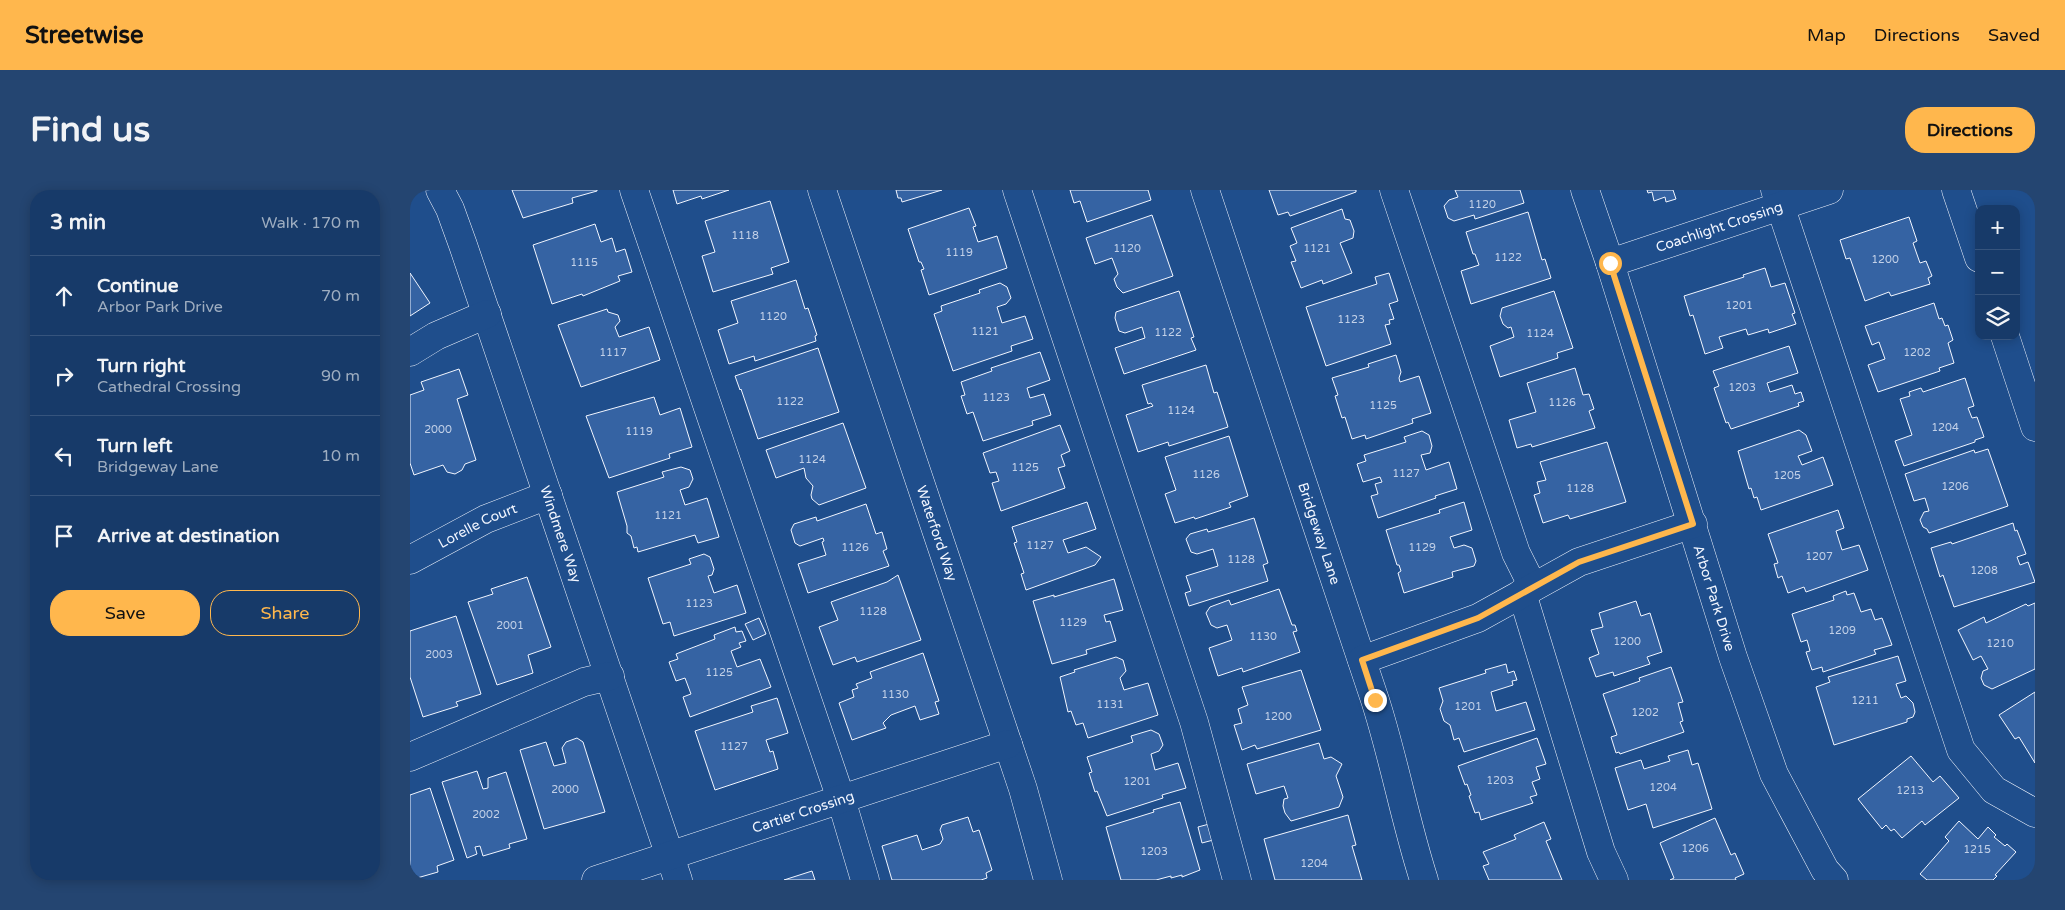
<!DOCTYPE html>
<html lang="en">
<head>
<meta charset="utf-8">
<style>
  :root { --surface:#173a69; --page:#244571; --text:#f1f3f6; --muted:#9eadc0; --line:#36547d; --accent:#ffb74d }
  body { margin:0; font-family:"Varela Round",sans-serif; background:var(--page); color:var(--text) }
  .controls { position:absolute; right:15px; top:15px; display:grid; overflow:hidden; border-radius:10px; box-shadow:0 2px 12px #0003 }
  .controls button { width:45px; height:45px; display:grid; place-items:center; padding:0; border:0; border-bottom:1px solid var(--line); background:var(--surface); color:var(--text); font:25px sans-serif }
  .stop { position:absolute; width:15px; height:15px; margin:-11px; border:4px solid #ffb74d; border-radius:50%; background:#fff }
  .stop.end { background:#ffb74d; border-color:#fff; box-shadow:0 1px 5px #0008 }
  .list { margin:0; padding:0; list-style:none }
  h2 { display:flex; justify-content:space-between; align-items:center; height:65px; margin:0; padding:0 20px; font-size:21px }
  h2 small { font-size:16px; font-weight:400; color:var(--muted) }
  .list li { display:grid; grid-template-columns:32px 1fr auto; gap:15px; align-items:center; box-sizing:border-box; height:80px; padding:0 20px; border-top:1px solid var(--line) }
  .list b { display:block; font-size:19px; white-space:nowrap }
  .list p { margin:0; font-size:16px; white-space:nowrap; color:var(--muted) }
  .list em { font-size:16px; font-style:normal; color:var(--muted) }
  .actions { display:flex; gap:10px; padding:15px 20px }
  .actions a { flex:1; padding:11px 0; border:1px solid var(--accent); border-radius:20px; text-align:center; font-size:18px; color:var(--accent) }
  .actions .main { background:var(--accent); color:#111 }
  .icon { flex:none; width:28px; height:28px; fill:none; stroke:currentColor; stroke-width:2; stroke-linecap:round; stroke-linejoin:round }
  .map { position:relative; flex:none; width:1625px; height:690px; overflow:hidden; border-radius:20px }
  header { display:flex; align-items:center; gap:30px; box-sizing:border-box; height:70px; padding:0 25px; background:var(--accent); color:#111 }
  header strong { font-size:24px }
  nav { display:flex; gap:28px; margin-inline-start:auto; font-size:18px }
  .intro { display:flex; align-items:center; justify-content:space-between; box-sizing:border-box; height:120px; padding:0 30px }
  h1 { margin:0; font-size:35px }
  .button { padding:12px 22px; border-radius:20px; background:var(--accent); color:#111; font-size:18px; font-weight:700 }
  main { display:flex; gap:30px; padding:0 30px }
  aside { flex:1; background:var(--surface); border-radius:20px; box-shadow:0 2px 12px #0003 }
  .map>svg:first-child { display:block }
</style>
</head>
<body>
<header>
<strong>Streetwise</strong>
<nav><a>Map</a><a>Directions</a><a>Saved</a></nav>
</header>
<div class="intro"><h1>Find us</h1><a class="button">Directions</a></div>
<main>
<aside>
<h2>3 min<small>Walk · 170 m</small></h2>
<ul class="list">
<li><svg class="icon" aria-label="ahead" viewBox="0 0 24 24"><path d="M12 20V5M6 11l6-6 6 6"/></svg><div><b>Continue</b><p>Arbor Park Drive</p></div><em>70 m</em></li>
<li><svg class="icon" aria-label="right" viewBox="0 0 24 24"><path d="M7 20v-9h11M14 6l5 5-5 5"/></svg><div><b>Turn right</b><p>Cathedral Crossing</p></div><em>90 m</em></li>
<li><svg class="icon" aria-label="left" viewBox="0 0 24 24"><path d="M17 20v-9H6M10 6l-5 5 5 5"/></svg><div><b>Turn left</b><p>Bridgeway Lane</p></div><em>10 m</em></li>
<li><svg class="icon" aria-label="arrive" viewBox="0 0 24 24"><path d="M6 21V4h12l-3 4 3 4H6"/></svg><div><b>Arrive at destination</b></div></li>
</ul>
<div class="actions"><a class="main">Save</a><a>Share</a></div>
</aside>
<div class="map">
<svg width="1625" height="690" viewBox="0 0 1625 690">
  <rect width="100%" height="100%" fill="#1f4e8c"/>
  <path fill="#3563a3" stroke="#f2f6ff" d="M 102,0 L 187,0 L 187,1 L 162,8 L 163,13 L 113,28 Z
    M 263,0 L 319,0 L 292,9 L 291,6 L 267,14 Z
    M 486,0 L 532,0 L 492,12 L 491,8 L 488,8 Z
    M 660,0 L 738,0 L 741,10 L 677,32 L 670,11 L 664,13 Z
    M 859,0 L 946,0 L 946,2 L 880,26 L 878,22 L 868,25 Z
    M 1045,0 L 1110,0 L 1114,13 L 1065,29 L 1064,25 L 1044,31 L 1038,28 L 1034,16 L 1039,10 L 1048,7 Z
    M 1237,0 L 1263,0 L 1266,9 L 1256,12 L 1255,7 L 1244,11 L 1242,2 L 1238,3 Z
    M 360,11 L 379,72 L 361,78 L 363,84 L 303,102 L 292,66 L 305,62 L 295,31 Z
    M 559,18 L 566,36 L 563,37 L 568,52 L 587,46 L 597,78 L 519,105 L 511,80 L 514,79 L 511,72 L 509,72 L 498,39 Z
    M 932,19 L 935,29 L 940,30 L 944,41 L 943,48 L 930,53 L 942,83 L 913,94 L 912,90 L 891,98 L 881,72 L 886,71 L 880,56 L 887,53 L 881,38 Z
    M 1118,22 L 1132,70 L 1135,69 L 1141,88 L 1061,114 L 1051,81 L 1069,75 L 1065,64 L 1063,64 L 1056,42 Z
    M 742,25 L 763,86 L 713,103 L 707,97 L 704,89 L 708,84 L 702,68 L 685,74 L 676,48 Z
    M 1499,27 L 1507,51 L 1503,53 L 1510,73 L 1516,71 L 1522,86 L 1518,88 L 1520,94 L 1481,106 L 1479,102 L 1455,111 L 1440,68 L 1436,69 L 1430,50 Z
    M 185,34 L 191,52 L 202,48 L 206,62 L 215,59 L 222,82 L 208,86 L 210,91 L 173,106 L 172,104 L 142,114 L 123,55 Z
    M 1355,78 L 1361,97 L 1375,93 L 1385,123 L 1382,124 L 1386,134 L 1359,143 L 1358,139 L 1338,145 L 1336,139 L 1309,147 L 1313,158 L 1295,164 L 1283,125 L 1280,126 L 1274,106 L 1334,87 L 1333,85 Z
    M 0,83 L 20,113 L 0,126 Z
    M 979,83 L 988,111 L 979,114 L 984,129 L 979,130 L 980,134 L 975,135 L 981,154 L 916,176 L 896,117 L 967,94 L 965,87 Z
    M 386,90 L 395,119 L 398,118 L 407,145 L 405,146 L 406,151 L 345,171 L 344,166 L 319,174 L 308,140 L 328,133 L 321,111 Z
    M 590,93 L 597,97 L 601,108 L 596,114 L 587,117 L 592,133 L 615,126 L 623,149 L 601,156 L 602,161 L 543,181 L 524,124 L 532,121 L 531,116 L 570,103 L 569,100 Z
    M 769,101 L 784,147 L 781,148 L 786,160 L 714,184 L 705,158 L 735,148 L 732,137 L 715,143 L 709,141 L 705,128 L 706,122 Z
    M 1144,101 L 1163,158 L 1147,163 L 1148,168 L 1090,187 L 1080,156 L 1104,147 L 1101,137 L 1098,138 L 1093,134 L 1090,126 L 1092,118 Z
    M 1524,113 L 1529,129 L 1532,128 L 1535,136 L 1538,135 L 1543,150 L 1538,153 L 1544,173 L 1529,178 L 1530,181 L 1468,202 L 1458,175 L 1475,169 L 1469,152 L 1462,155 L 1455,136 Z
    M 197,119 L 198,122 L 208,125 L 210,131 L 205,137 L 209,147 L 239,137 L 250,170 L 171,197 L 148,135 Z
    M 1379,156 L 1388,183 L 1357,193 L 1360,202 L 1382,195 L 1385,204 L 1391,202 L 1394,211 L 1388,213 L 1389,216 L 1321,239 L 1318,232 L 1316,233 L 1304,198 L 1309,196 L 1303,181 Z
    M 408,158 L 429,222 L 348,249 L 331,199 L 330,200 L 325,186 Z
    M 630,162 L 640,190 L 617,198 L 620,208 L 634,204 L 641,225 L 622,231 L 623,235 L 573,251 L 563,222 L 557,224 L 551,206 L 555,205 L 551,192 L 582,181 L 581,178 Z
    M 986,165 L 991,182 L 989,188 L 990,192 L 1009,186 L 1021,223 L 1002,229 L 1003,233 L 956,249 L 955,245 L 942,249 L 935,227 L 932,228 L 925,206 L 928,205 L 922,188 L 959,177 L 958,174 Z
    M 796,175 L 804,203 L 807,202 L 818,237 L 759,256 L 758,252 L 728,262 L 716,225 L 743,216 L 741,213 L 738,214 L 732,195 Z
    M 1165,178 L 1173,205 L 1179,204 L 1184,219 L 1179,221 L 1185,238 L 1122,257 L 1121,254 L 1107,258 L 1099,230 L 1126,222 L 1117,193 Z
    M 49,179 L 58,205 L 47,209 L 66,270 L 55,274 L 52,280 L 45,284 L 37,282 L 33,275 L 4,285 L 0,273 L 0,205 L 14,200 L 11,192 Z
    M 1555,188 L 1564,216 L 1558,218 L 1562,228 L 1567,227 L 1574,247 L 1565,250 L 1565,252 L 1494,276 L 1485,251 L 1502,245 L 1490,209 L 1500,206 L 1499,202 L 1511,198 L 1513,202 Z
    M 244,207 L 250,225 L 270,218 L 282,257 L 259,264 L 260,268 L 199,288 L 176,226 Z
    M 433,233 L 456,298 L 409,315 L 402,309 L 401,305 L 403,296 L 396,288 L 394,278 L 366,288 L 356,260 Z
    M 650,235 L 660,261 L 651,265 L 655,276 L 648,278 L 655,298 L 591,321 L 582,293 L 589,291 L 586,282 L 580,283 L 573,263 Z
    M 1389,240 L 1396,245 L 1402,261 L 1388,266 L 1392,275 L 1413,267 L 1423,295 L 1351,320 L 1347,307 L 1344,308 L 1341,298 L 1339,299 L 1328,261 Z
    M 1012,241 L 1019,245 L 1022,256 L 1020,263 L 1011,265 L 1016,280 L 1039,272 L 1047,299 L 1025,306 L 1026,308 L 968,328 L 961,306 L 968,304 L 965,294 L 972,292 L 970,287 L 953,292 L 947,274 L 956,271 L 954,265 L 996,252 L 994,247 Z
    M 819,246 L 838,306 L 819,313 L 821,317 L 785,329 L 784,327 L 765,333 L 755,304 L 766,300 L 755,267 Z
    M 1197,252 L 1216,312 L 1160,329 L 1158,325 L 1133,333 L 1124,305 L 1130,303 L 1127,292 L 1136,290 L 1130,272 Z
    M 1578,259 L 1598,316 L 1519,343 L 1517,339 L 1513,337 L 1510,330 L 1514,322 L 1519,321 L 1515,308 L 1504,311 L 1495,284 L 1564,260 L 1565,263 Z
    M 271,277 L 280,280 L 283,289 L 279,297 L 270,300 L 275,315 L 297,308 L 309,347 L 288,353 L 285,345 L 228,362 L 227,357 L 224,358 L 221,346 L 217,343 L 217,336 L 207,302 L 254,287 L 252,282 Z
    M 677,312 L 686,339 L 653,350 L 658,363 L 676,357 L 691,367 L 685,375 L 616,400 L 611,384 L 614,383 L 604,353 L 607,352 L 602,337 Z
    M 1054,312 L 1062,340 L 1040,347 L 1044,358 L 1054,355 L 1062,358 L 1066,371 L 1064,376 L 1042,382 L 1043,387 L 994,403 L 988,383 L 991,381 L 989,375 L 987,375 L 976,340 L 1030,323 L 1029,320 Z
    M 456,314 L 466,344 L 472,342 L 477,359 L 473,361 L 479,376 L 398,403 L 388,374 L 416,365 L 412,352 L 414,351 L 413,348 L 390,356 L 385,353 L 381,340 L 384,334 L 406,327 L 407,331 Z
    M 1428,320 L 1434,338 L 1426,341 L 1432,360 L 1449,355 L 1458,380 L 1396,402 L 1394,397 L 1378,403 L 1372,386 L 1368,388 L 1364,374 L 1368,373 L 1358,344 Z
    M 844,328 L 858,373 L 853,375 L 858,391 L 779,416 L 775,403 L 781,401 L 776,386 L 808,376 L 803,359 L 787,364 L 781,362 L 776,349 L 780,344 L 797,339 L 798,342 Z
    M 1603,333 L 1605,341 L 1607,340 L 1616,364 L 1607,367 L 1610,375 L 1618,372 L 1625,392 L 1544,417 L 1533,385 L 1530,387 L 1521,358 L 1541,352 L 1542,354 Z
    M 294,364 L 300,367 L 304,379 L 302,385 L 298,386 L 304,403 L 327,395 L 336,423 L 264,446 L 260,432 L 253,434 L 238,388 L 281,374 L 279,369 Z
    M 488,385 L 511,450 L 447,472 L 445,467 L 423,475 L 409,437 L 428,430 L 421,412 L 477,392 Z
    M 117,387 L 141,457 L 118,465 L 123,483 L 87,495 L 58,412 L 83,404 L 81,399 Z
    M 704,389 L 713,420 L 694,425 L 696,432 L 700,431 L 706,451 L 676,460 L 677,464 L 642,474 L 623,411 L 644,405 L 644,407 Z
    M 869,399 L 882,435 L 885,435 L 887,441 L 883,442 L 890,462 L 833,482 L 832,478 L 808,486 L 799,458 L 822,450 L 817,435 L 807,438 L 801,435 L 796,423 L 800,417 L 819,410 L 821,415 Z
    M 1436,401 L 1437,405 L 1444,403 L 1451,422 L 1461,419 L 1465,430 L 1472,428 L 1482,455 L 1464,460 L 1466,464 L 1413,482 L 1412,477 L 1402,480 L 1396,462 L 1400,461 L 1397,450 L 1391,452 L 1382,424 L 1424,410 L 1423,406 Z
    M 1226,411 L 1231,426 L 1240,423 L 1252,462 L 1237,467 L 1240,474 L 1204,486 L 1203,482 L 1186,487 L 1179,468 L 1189,464 L 1181,440 L 1193,437 L 1189,423 Z
    M 1625,413 L 1625,479 L 1582,499 L 1574,495 L 1571,488 L 1573,481 L 1578,479 L 1571,466 L 1563,470 L 1548,440 L 1574,427 L 1576,433 L 1616,414 L 1618,416 Z
    M 46,426 L 71,504 L 46,512 L 48,516 L 13,527 L 0,487 L 0,441 Z
    M 349,428 L 356,444 L 343,450 L 335,434 Z
    M 325,437 L 326,442 L 332,441 L 336,451 L 329,453 L 331,457 L 321,461 L 327,477 L 350,469 L 361,497 L 280,527 L 273,507 L 281,504 L 275,488 L 266,491 L 259,472 L 268,469 L 266,464 L 305,449 L 304,445 Z
    M 513,463 L 529,511 L 525,512 L 529,524 L 510,530 L 505,516 L 481,525 L 473,533 L 476,538 L 442,550 L 429,513 L 444,507 L 442,500 L 448,498 L 446,494 L 462,488 L 460,482 Z
    M 1488,466 L 1496,491 L 1486,494 L 1491,508 L 1496,506 L 1503,513 L 1505,522 L 1503,527 L 1497,529 L 1497,532 L 1424,555 L 1406,497 L 1420,492 L 1418,487 Z
    M 706,467 L 713,470 L 716,481 L 710,488 L 714,500 L 738,493 L 748,525 L 678,548 L 673,533 L 666,535 L 661,521 L 658,522 L 650,487 L 665,482 L 664,480 Z
    M 1096,474 L 1098,483 L 1104,481 L 1107,490 L 1102,491 L 1103,495 L 1081,502 L 1086,521 L 1116,512 L 1125,540 L 1054,562 L 1049,548 L 1044,550 L 1040,535 L 1034,531 L 1030,519 L 1033,511 L 1029,498 L 1076,483 L 1075,480 Z
    M 1261,477 L 1273,512 L 1268,513 L 1273,531 L 1270,532 L 1274,542 L 1210,564 L 1209,562 L 1206,563 L 1201,547 L 1207,545 L 1193,504 L 1230,491 L 1229,488 Z
    M 891,480 L 911,540 L 847,559 L 845,555 L 832,560 L 824,535 L 832,533 L 828,519 L 838,515 L 832,497 Z
    M 1625,502 L 1625,573 L 1609,547 L 1605,549 L 1589,525 Z
    M 367,508 L 378,543 L 356,550 L 360,562 L 363,561 L 368,579 L 305,600 L 285,541 L 343,522 L 341,516 Z
    M 741,540 L 749,544 L 753,555 L 749,561 L 741,564 L 745,580 L 768,573 L 776,598 L 752,605 L 753,608 L 697,626 L 687,601 L 685,602 L 679,583 L 682,582 L 677,567 L 723,552 L 721,546 Z
    M 167,548 L 173,552 L 195,622 L 134,639 L 110,560 L 136,552 L 144,576 L 156,573 L 152,558 L 156,552 Z
    M 1127,548 L 1136,574 L 1126,577 L 1130,589 L 1122,592 L 1127,605 L 1120,607 L 1123,613 L 1071,630 L 1069,622 L 1065,623 L 1059,606 L 1061,605 L 1057,594 L 1055,595 L 1048,576 Z
    M 909,553 L 914,569 L 921,567 L 932,574 L 926,586 L 933,607 L 929,617 L 881,631 L 875,623 L 873,616 L 874,609 L 878,608 L 874,596 L 846,604 L 837,574 Z
    M 1278,560 L 1282,575 L 1288,573 L 1302,619 L 1243,638 L 1236,614 L 1218,620 L 1205,578 L 1231,570 L 1234,579 L 1260,571 L 1258,566 Z
    M 1501,566 L 1523,592 L 1530,586 L 1549,608 L 1515,635 L 1512,631 L 1492,648 L 1484,639 L 1481,641 L 1476,635 L 1472,639 L 1448,609 Z
    M 67,581 L 73,599 L 78,598 L 78,588 L 96,582 L 117,649 L 99,654 L 100,658 L 73,666 L 70,656 L 65,657 L 67,664 L 57,668 L 32,592 Z
    M 20,598 L 44,670 L 27,676 L 28,682 L 0,690 L 0,605 Z
    M 770,612 L 790,680 L 772,687 L 772,685 L 761,688 L 761,686 L 746,690 L 711,690 L 696,637 L 744,622 L 743,620 Z
    M 938,625 L 946,655 L 942,656 L 952,690 L 865,690 L 854,649 Z
    M 558,627 L 563,642 L 569,640 L 582,680 L 576,683 L 577,688 L 571,690 L 482,690 L 472,656 L 507,645 L 512,660 L 530,654 L 533,649 L 530,640 L 532,635 Z
    M 1305,628 L 1321,665 L 1325,663 L 1334,684 L 1325,688 L 1326,690 L 1260,690 L 1264,688 L 1250,653 Z
    M 1549,631 L 1568,649 L 1578,637 L 1586,645 L 1584,647 L 1595,656 L 1597,654 L 1606,662 L 1585,685 L 1587,686 L 1583,690 L 1517,690 L 1510,684 L 1539,651 L 1535,647 Z
    M 1134,632 L 1141,649 L 1136,651 L 1152,690 L 1079,690 L 1073,676 L 1079,674 L 1073,662 L 1106,649 L 1104,645 Z
    M 803,633 L 807,649 L 792,653 L 788,637 Z
    M 402,681 L 405,690 L 374,690 Z"/>
  <g fill="none" stroke-linecap="round" stroke-linejoin="round">
    <g stroke="#f2f6ff" stroke-width="29">
      <g id="minor">
        <path id="s1" d="M 30,0 L 40,19 L 53,55 L 268,690"/>
        <path d="M 224,0 L 431,609 L 455,690"/>
        <path id="s2" d="M 412,0 L 613,599 L 638,690"/>
        <path d="M 607,0 L 784,532 L 827,690"/>
        <path id="s3" d="M 795,0 L 965,510 C 984,569 995,631 1014,690"/>
        <path d="M 984,0 L 1106,363 L 1123,397"/>
        <path id="s4" d="M 1175,0 L 1200,73 L 1323,467 L 1364,584 L 1415,680 L 1424,690"/>
        <path d="M 1365,0 L 1551,560 L 1584,600 L 1625,623"/>
        <path d="M 1546,0 L 1569,68"/>
        <path id="s5" d="M 1200,73 L 1419,0"/>
        <path d="M 1595,146 L 1625,237"/>
        <path d="M 0,162 L 26,146 L 77,124"/>
        <path id="s6" d="M 0,370 L 76,329 L 138,305"/>
        <path d="M 1112,403 L 1191,662 L 1204,690"/>
        <path d="M 952,470 L 1068,428 L 1169,372 L 1283,334"/>
        <path d="M 0,567 L 174,492 L 200,486"/>
        <path id="s7" d="M 186,690 L 598,554"/>
      </g>
    </g>
    <use href="#minor" stroke="#1f4e8c" stroke-width="28"/>
  </g>
  <g fill="none" stroke-linecap="round" stroke-linejoin="round">
    <path stroke="#ffb74d" stroke-width="6" d="M 965,510 L 952,470 L 1068,428 L 1169,372 L 1283,334 L 1200,73"/>
  </g>
  <g text-anchor="middle" dominant-baseline="central" stroke-width="4" stroke-linejoin="round" paint-order="stroke">
    <g font-size="11" fill="#c3d1e8">
      <text x="1072" y="14">1120</text>
      <text x="335" y="45">1118</text>
      <text x="717" y="58">1120</text>
      <text x="907" y="58">1121</text>
      <text x="549" y="62">1119</text>
      <text x="1098" y="67">1122</text>
      <text x="1475" y="69">1200</text>
      <text x="174" y="72">1115</text>
      <text x="1329" y="115">1201</text>
      <text x="363" y="126">1120</text>
      <text x="941" y="129">1123</text>
      <text x="575" y="141">1121</text>
      <text x="758" y="142">1122</text>
      <text x="1130" y="143">1124</text>
      <text x="203" y="162">1117</text>
      <text x="1507" y="162">1202</text>
      <text x="1332" y="197">1203</text>
      <text x="586" y="207">1123</text>
      <text x="380" y="211">1122</text>
      <text x="1152" y="212">1126</text>
      <text x="973" y="215">1125</text>
      <text x="771" y="220">1124</text>
      <text x="1535" y="237">1204</text>
      <text x="28" y="239">2000</text>
      <text x="229" y="241">1119</text>
      <text x="402" y="269">1124</text>
      <text x="615" y="277">1125</text>
      <text x="996" y="283">1127</text>
      <text x="796" y="284">1126</text>
      <text x="1377" y="285">1205</text>
      <text x="1545" y="296">1206</text>
      <text x="1170" y="298">1128</text>
      <text x="258" y="325">1121</text>
      <text x="630" y="355">1127</text>
      <text x="445" y="357">1126</text>
      <text x="1012" y="357">1129</text>
      <text x="1409" y="366">1207</text>
      <text x="831" y="369">1128</text>
      <text x="1574" y="380">1208</text>
      <text x="289" y="413">1123</text>
      <text x="463" y="421">1128</text>
      <text x="663" y="432">1129</text>
      <text x="100" y="435">2001</text>
      <text x="1432" y="440">1209</text>
      <text x="853" y="446">1130</text>
      <text x="1217" y="451">1200</text>
      <text x="1590" y="453">1210</text>
      <text x="29" y="464">2003</text>
      <text x="309" y="482">1125</text>
      <text x="485" y="504">1130</text>
      <text x="1455" y="510">1211</text>
      <text x="700" y="514">1131</text>
      <text x="1058" y="516">1201</text>
      <text x="1235" y="522">1202</text>
      <text x="868" y="526">1200</text>
      <text x="324" y="556">1127</text>
      <text x="1090" y="590">1203</text>
      <text x="727" y="591">1201</text>
      <text x="1253" y="597">1204</text>
      <text x="155" y="599">2000</text>
      <text x="1500" y="600">1213</text>
      <text x="76" y="624">2002</text>
      <text x="1285" y="658">1206</text>
      <text x="1567" y="659">1215</text>
      <text x="744" y="661">1203</text>
      <text x="904" y="673">1204</text>
    </g>
    <g font-size="14" fill="#f2f6ff" stroke="#1f4e8c">
      <text stroke="none"><textPath href="#s5" startOffset="115">Coachlight Crossing</textPath></text>
      <text stroke="none"><textPath href="#s6" startOffset="76">Lorelle Court</textPath></text>
      <text stroke="none"><textPath href="#s3" startOffset="362">Bridgeway Lane</textPath></text>
      <text stroke="none"><textPath href="#s1" startOffset="365">Windmere Way</textPath></text>
      <text stroke="none"><textPath href="#s2" startOffset="362">Waterford Way</textPath></text>
      <text stroke="none"><textPath href="#s4" startOffset="428">Arbor Park Drive</textPath></text>
      <text stroke="none"><textPath href="#s7" startOffset="218">Cartier Crossing</textPath></text>
    </g>
  </g>
</svg>
<div class="controls">
<button>+</button>
<button>−</button>
<button><svg class="icon" aria-label="layers" viewBox="0 0 24 24"><path d="M12 4l9 5-9 5-9-5zM3 14l9 5 9-5"/></svg></button>
</div>
<div class="stop" style="left:1200px;top:73px"></div>
<div class="stop end" style="left:965px;top:510px"></div>
</div>
</main>
</body>
</html>
